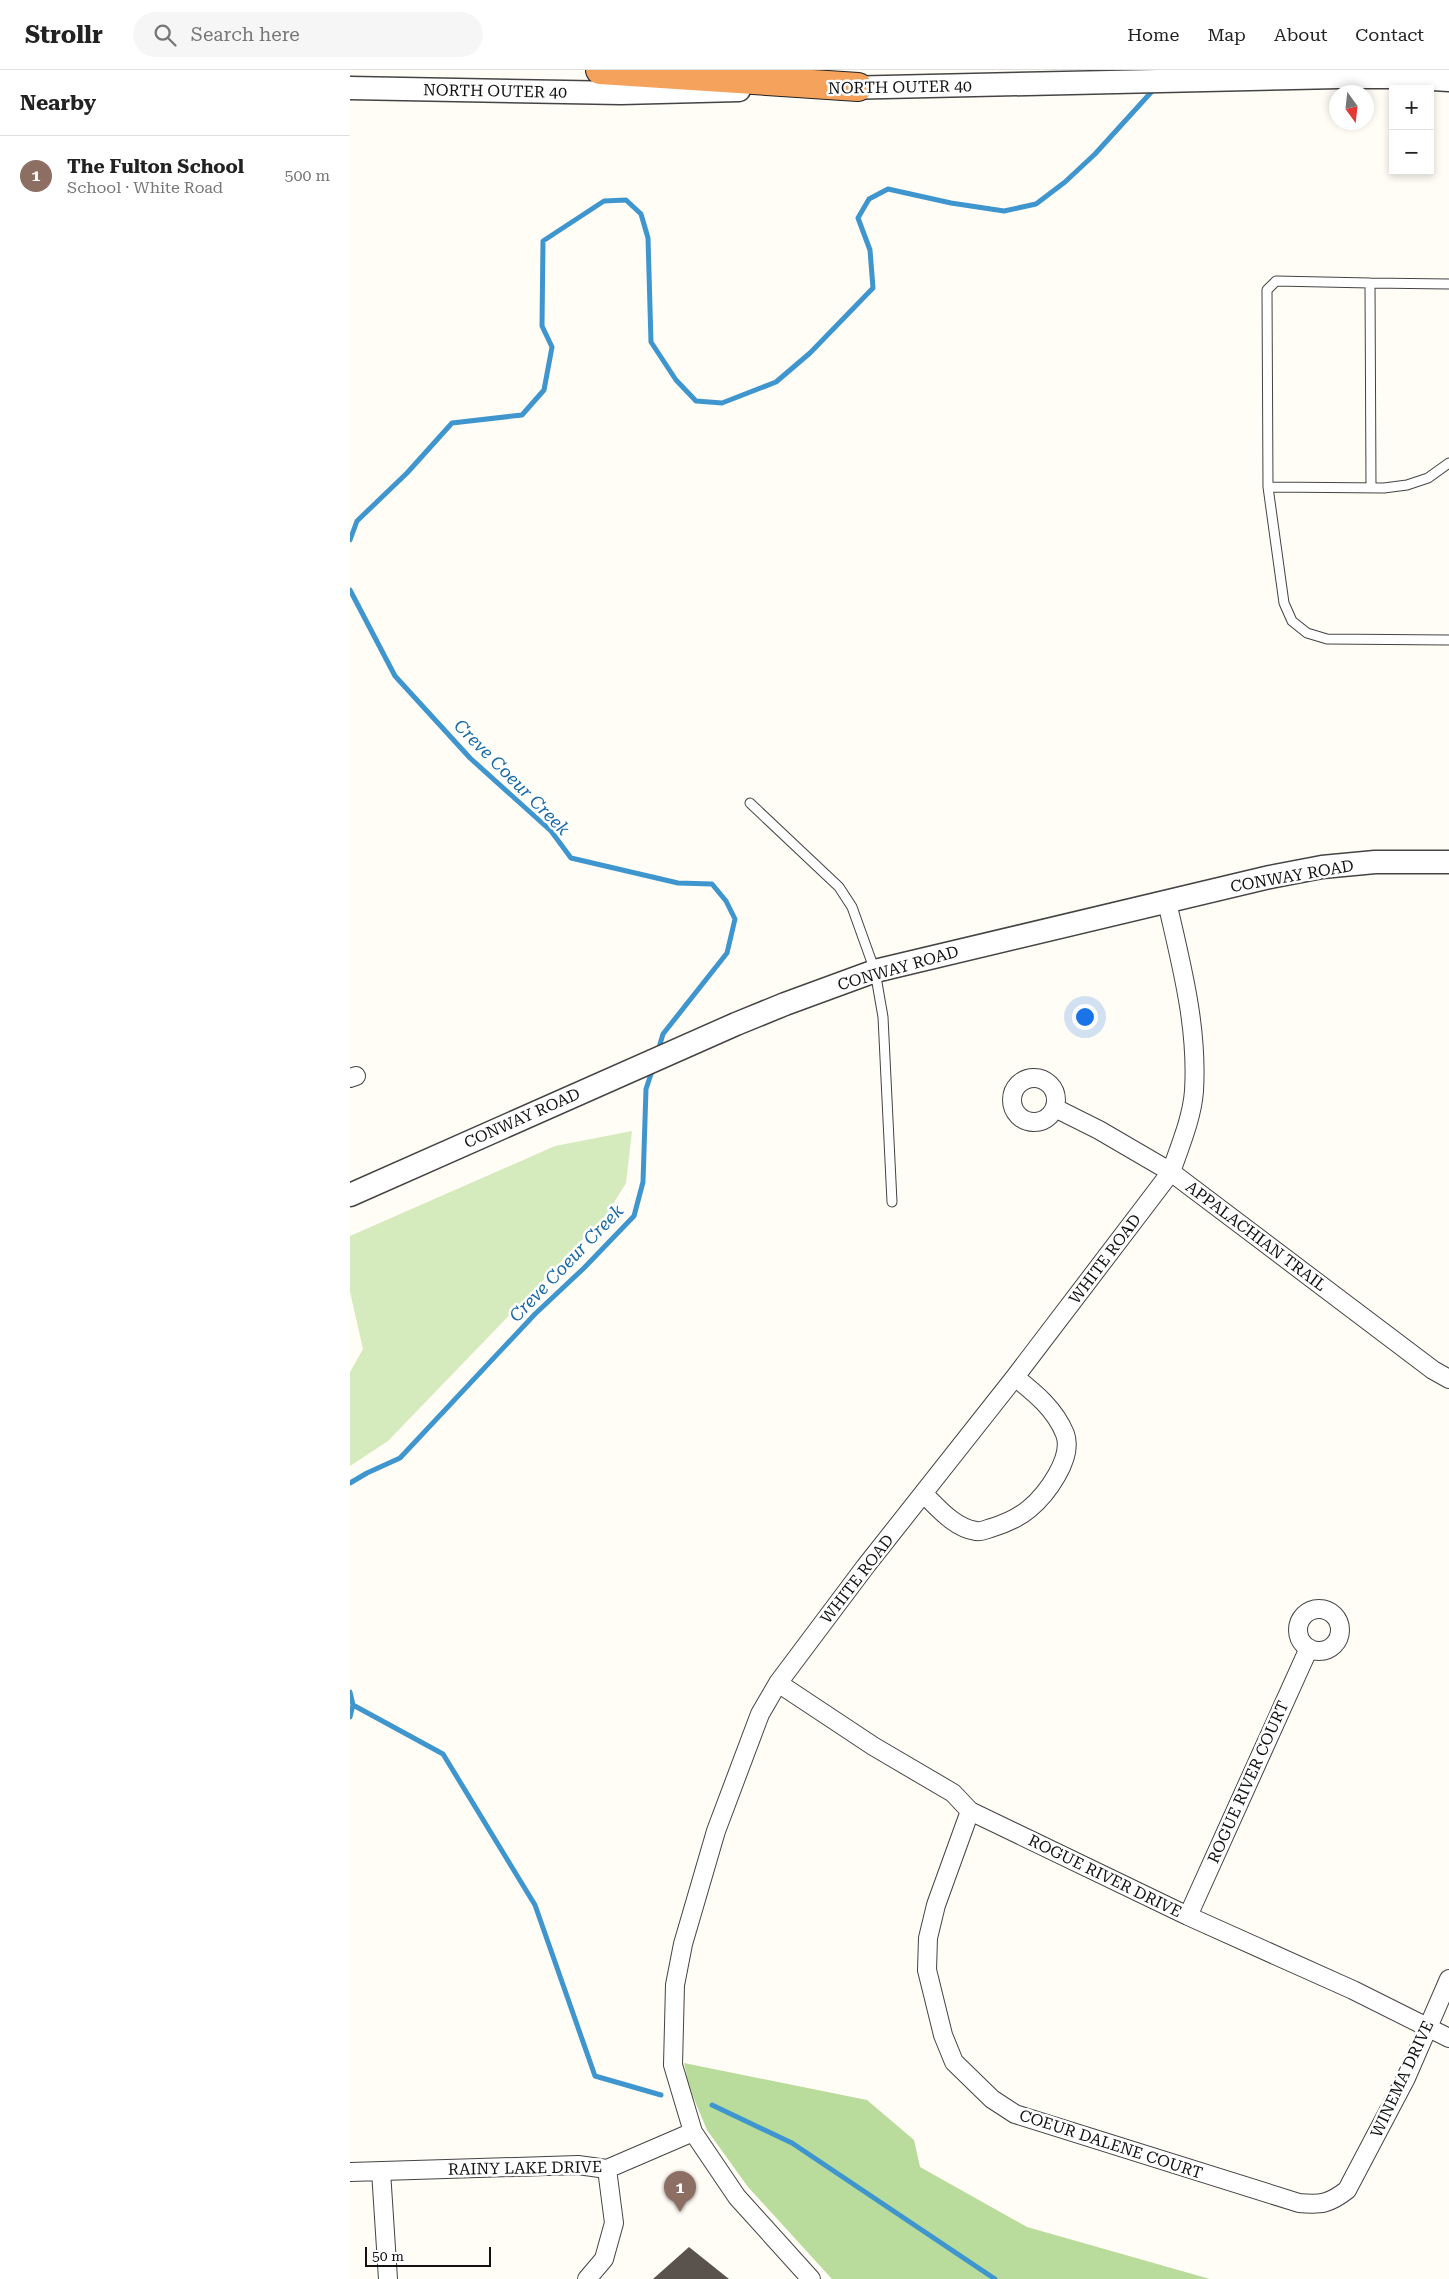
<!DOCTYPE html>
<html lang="en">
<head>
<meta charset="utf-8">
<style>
  :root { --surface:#fff; --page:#f6f6f6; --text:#222; --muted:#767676; --line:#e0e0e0; --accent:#111827 }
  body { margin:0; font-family:"Roboto Serif",serif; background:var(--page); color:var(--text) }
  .controls { position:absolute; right:15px; top:15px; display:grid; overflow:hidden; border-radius:0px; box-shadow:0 2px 8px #0003 }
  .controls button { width:45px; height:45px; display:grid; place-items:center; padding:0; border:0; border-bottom:1px solid var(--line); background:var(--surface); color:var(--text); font:25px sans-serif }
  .compass { position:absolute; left:979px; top:15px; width:45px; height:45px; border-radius:50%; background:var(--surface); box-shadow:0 2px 8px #0003; rotate:165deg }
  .scale { position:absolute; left:15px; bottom:12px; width:126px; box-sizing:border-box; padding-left:5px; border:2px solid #111; border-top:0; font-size:14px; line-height:18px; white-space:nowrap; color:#111; -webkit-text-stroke:4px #fff; paint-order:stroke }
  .you { position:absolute; left:734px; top:946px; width:18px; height:18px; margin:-12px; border:4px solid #fff; border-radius:50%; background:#1a73e8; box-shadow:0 0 0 8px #1a73e833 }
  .badge { display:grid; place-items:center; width:32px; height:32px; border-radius:50%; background:var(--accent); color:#fff; font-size:16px; font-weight:700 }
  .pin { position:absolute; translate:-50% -41px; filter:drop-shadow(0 1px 2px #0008) }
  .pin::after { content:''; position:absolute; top:26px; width:18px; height:15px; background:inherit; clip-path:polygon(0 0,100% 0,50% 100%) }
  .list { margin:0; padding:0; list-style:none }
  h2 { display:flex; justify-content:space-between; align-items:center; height:65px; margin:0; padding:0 20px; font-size:21px }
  h2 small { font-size:16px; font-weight:400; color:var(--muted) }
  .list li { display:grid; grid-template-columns:32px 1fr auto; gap:15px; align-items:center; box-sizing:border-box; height:80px; padding:0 20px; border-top:1px solid var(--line) }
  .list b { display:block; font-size:19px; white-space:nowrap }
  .list p { margin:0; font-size:16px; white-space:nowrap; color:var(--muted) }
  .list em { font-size:16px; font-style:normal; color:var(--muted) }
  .icon { flex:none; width:28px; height:28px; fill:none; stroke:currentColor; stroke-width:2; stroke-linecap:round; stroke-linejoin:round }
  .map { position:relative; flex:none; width:1099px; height:2209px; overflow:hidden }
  header { display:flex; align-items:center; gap:30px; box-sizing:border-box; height:70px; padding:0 25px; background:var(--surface); border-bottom:1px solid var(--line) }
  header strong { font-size:24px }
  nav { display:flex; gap:28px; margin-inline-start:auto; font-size:18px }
  .search { width:350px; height:45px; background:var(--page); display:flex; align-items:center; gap:12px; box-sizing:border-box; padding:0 18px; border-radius:28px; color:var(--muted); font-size:19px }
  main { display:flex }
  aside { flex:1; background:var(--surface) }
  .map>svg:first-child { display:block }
</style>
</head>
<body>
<header>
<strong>Strollr</strong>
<div class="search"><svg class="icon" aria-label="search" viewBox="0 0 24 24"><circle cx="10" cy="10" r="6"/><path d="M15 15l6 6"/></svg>Search here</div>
<nav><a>Home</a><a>Map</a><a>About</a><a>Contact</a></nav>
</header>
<main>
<aside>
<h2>Nearby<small></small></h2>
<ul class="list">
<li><span class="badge" style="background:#8d6e63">1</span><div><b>The Fulton School</b><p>School · White Road</p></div><em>500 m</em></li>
</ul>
</aside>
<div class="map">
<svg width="1099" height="2209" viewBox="0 0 1099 2209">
  <rect width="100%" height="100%" fill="#fffdf5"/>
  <path fill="#d5ebbd" d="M 282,1061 L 276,1113 L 257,1144 L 38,1371 L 0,1396 L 0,1302 L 13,1279 L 0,1222 L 0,1166 L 205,1076 Z"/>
  <path fill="#b9dc9c" d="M 334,1993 L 517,2030 L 564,2070 L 570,2097 L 677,2157 L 860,2209 L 482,2209 L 398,2117 L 357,2060 L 339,2017 Z"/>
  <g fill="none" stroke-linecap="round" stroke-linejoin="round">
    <path stroke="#3f96cf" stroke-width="5" d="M 0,470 L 7,451 L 57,403 L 102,353 L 172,345 L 194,320 L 202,277 L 192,256 L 193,171 L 254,131 L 276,130 L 291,144 L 298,168 L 301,272 L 326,310 L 346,331 L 372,333 L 426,312 L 460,283 L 523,218 L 520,180 L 508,148 L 519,129 L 538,119 L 601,133 L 654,141 L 686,134 L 715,112 L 745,84 L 805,18
      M 0,520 L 45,606 L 120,688 L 201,761 L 221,788 L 328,813 L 362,814 L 376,831 L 385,849 L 377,883 L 313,964 L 308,981
      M 0,1413 L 17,1403 L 50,1388 L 185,1244 L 234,1198 L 284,1146 L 293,1112 L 296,1019 L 303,998
      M 0,1622 L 3,1635 L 0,1647
      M 3,1635 L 93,1684 L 185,1835 L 245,2006 L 311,2025
      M 362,2035 L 442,2073 L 645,2209"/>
  </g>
  <path fill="#5a524d" d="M 339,2177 L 379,2209 L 303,2209 Z"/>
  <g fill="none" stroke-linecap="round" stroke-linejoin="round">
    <g stroke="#444" stroke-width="11">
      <path id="service" d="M 1020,213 L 926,211 L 917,220 L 918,417 L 934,533 L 942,551 L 957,563 L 977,569 L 1099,570
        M 918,417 L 1034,418 L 1057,415 L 1078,408 L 1099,393
        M 1021,418 L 1020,213 L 1099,214
        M 400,733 L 489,817 L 502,837 L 525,901 L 533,947 L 542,1132"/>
    </g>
    <g stroke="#444" stroke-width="20">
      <path id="minor" d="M662 1030a22 22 0 1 1 44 0a22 22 0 1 1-44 0Z
        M 0,1008 L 6,1006
        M 705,1038 L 749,1060 L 821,1102 L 1083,1300 L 1099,1309
        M 574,1424 C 589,1439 605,1458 626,1461 C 631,1462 637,1459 641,1458 C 654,1454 668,1448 679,1439 C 696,1425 724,1388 715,1364 C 705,1339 685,1323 665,1307
        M948 1560a21 21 0 1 1 42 0a21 21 0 1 1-42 0Z
        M 428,1613 L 523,1676 L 603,1723 L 620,1741 L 838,1846 L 1003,1920 L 1099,1968
        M 620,1741 L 586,1835 L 578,1868 L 577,1900 L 593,1965 L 604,1992 L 642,2029 L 665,2044 L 949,2133 C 971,2135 979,2134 997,2120 L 1056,2008 L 1099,1909
        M 838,1846 L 959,1578
        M 31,2101 L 38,2209
        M 0,2102 L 228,2095 L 257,2099 L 343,2062
        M 237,2209 L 254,2189 L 264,2153 L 257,2099
        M 461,2209 L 387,2127 L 343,2062 L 323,1995 L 325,1915 L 333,1874 L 366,1761 L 410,1644 L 428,1613 L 515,1497 L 665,1307 L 821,1102 C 830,1076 842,1048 844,1021 C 848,956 831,894 817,832"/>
    </g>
    <g stroke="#444" stroke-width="25">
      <path id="tertiary" d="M 0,18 L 271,23 L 389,20
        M 491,18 L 988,7 L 1049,7 L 1099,10
        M 0,1125 L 386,954 L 435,934 L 525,901 L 920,807 L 972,797 L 1025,792 L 1099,792"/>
    </g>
    <g stroke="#222" stroke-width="30">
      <path id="motorway" d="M 250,0 L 508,17"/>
    </g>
    <use href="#service" stroke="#fff" stroke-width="9"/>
    <use href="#minor" stroke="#fff" stroke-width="18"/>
    <use href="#tertiary" stroke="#fff" stroke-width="22"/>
    <use href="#motorway" stroke="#f5a25d" stroke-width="28"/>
  </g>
  <g text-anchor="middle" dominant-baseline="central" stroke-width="5" stroke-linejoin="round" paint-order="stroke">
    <g font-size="16" fill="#111" stroke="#fff">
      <text transform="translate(550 17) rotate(-1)">NORTH OUTER 40</text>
      <text transform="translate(145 21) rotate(1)">NORTH OUTER 40</text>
      <text transform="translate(942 806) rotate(-10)">CONWAY ROAD</text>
      <text transform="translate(548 898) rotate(-16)">CONWAY ROAD</text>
      <text transform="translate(172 1048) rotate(-24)">CONWAY ROAD</text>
      <text transform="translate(906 1166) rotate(37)">APPALACHIAN TRAIL</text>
      <text transform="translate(755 1189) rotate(-53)">WHITE ROAD</text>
      <text transform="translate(507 1509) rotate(-52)">WHITE ROAD</text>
      <text transform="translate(898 1712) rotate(-66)">ROGUE RIVER COURT</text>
      <text transform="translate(755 1806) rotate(26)">ROGUE RIVER DRIVE</text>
      <text transform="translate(1052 2009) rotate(-65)">WINEMA DRIVE</text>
      <text transform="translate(761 2074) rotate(18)">COEUR DALENE COURT</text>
      <text transform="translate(175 2098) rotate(-1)">RAINY LAKE DRIVE</text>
    </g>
    <g font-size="18" font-style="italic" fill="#1768a6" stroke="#fff">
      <text transform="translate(162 707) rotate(45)">Creve Coeur Creek</text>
      <text transform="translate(216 1193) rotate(-46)">Creve Coeur Creek</text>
    </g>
  </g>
</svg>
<div class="controls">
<button>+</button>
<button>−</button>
</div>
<svg class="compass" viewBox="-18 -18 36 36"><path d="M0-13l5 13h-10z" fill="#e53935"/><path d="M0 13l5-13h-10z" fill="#767676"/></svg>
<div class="scale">50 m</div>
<div class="you"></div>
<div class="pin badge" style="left:330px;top:2142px;background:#8d6e63">1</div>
</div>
</main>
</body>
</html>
